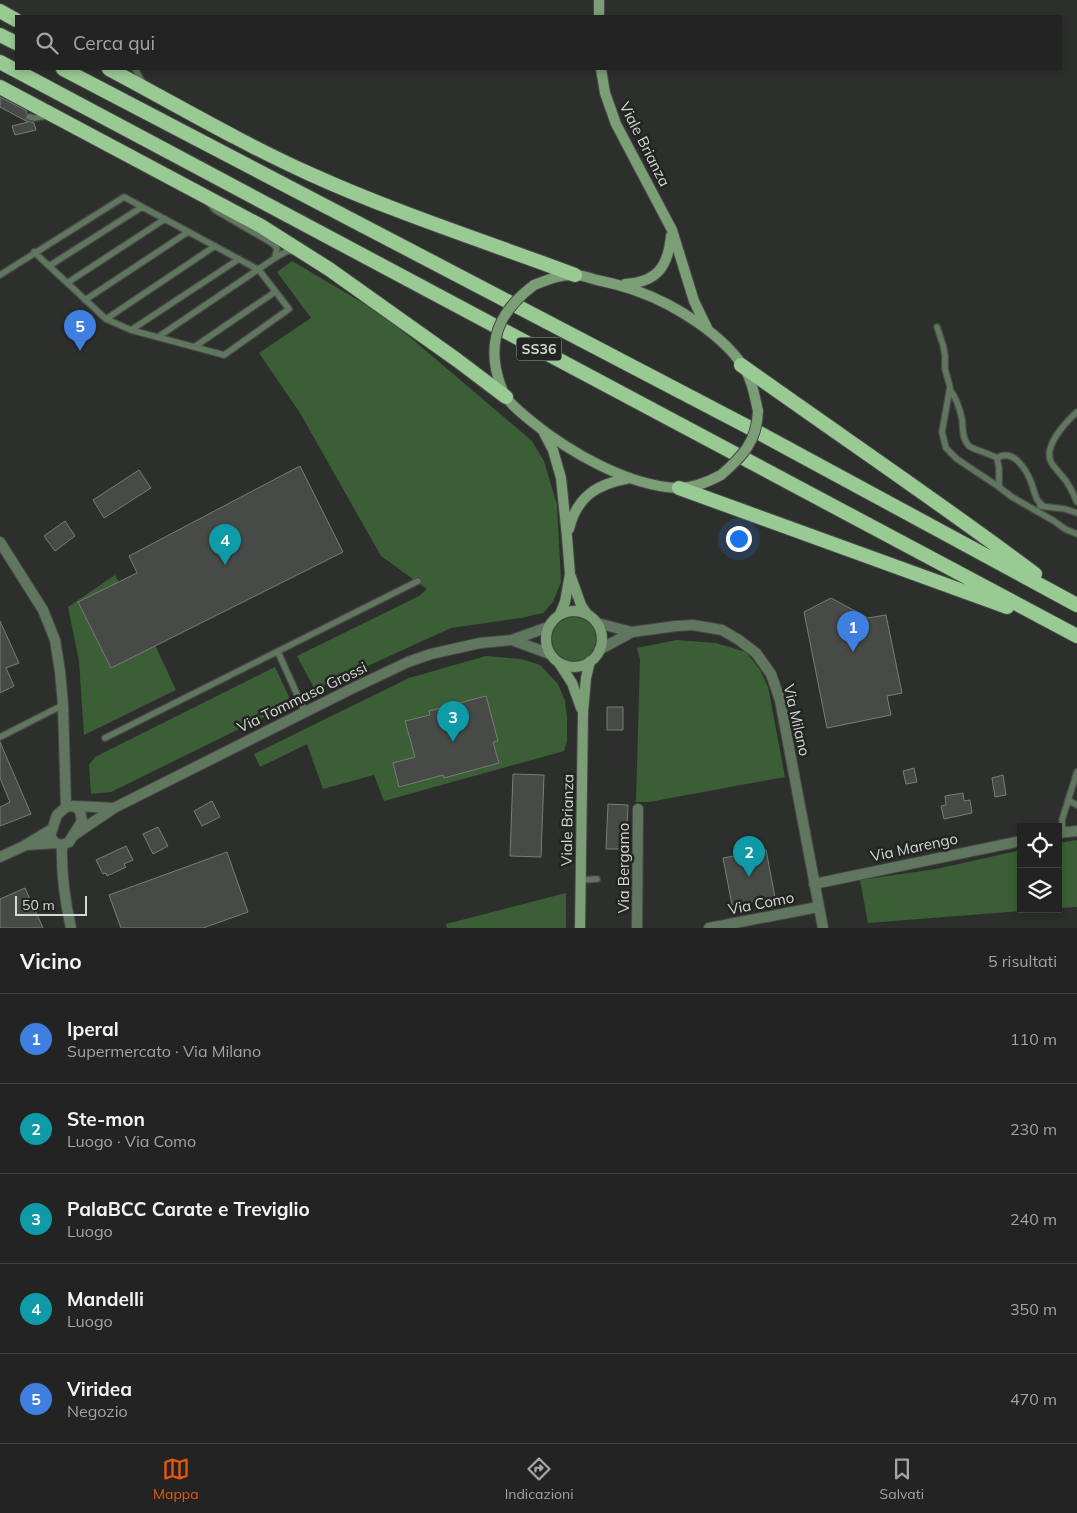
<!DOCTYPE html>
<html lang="it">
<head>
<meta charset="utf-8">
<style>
  :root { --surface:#222322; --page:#2e2f2f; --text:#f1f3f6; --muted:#a2a4a5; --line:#3f4040; --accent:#ea580c }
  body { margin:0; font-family:Mulish,sans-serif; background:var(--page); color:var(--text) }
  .controls { position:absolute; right:15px; bottom:15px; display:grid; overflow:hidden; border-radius:0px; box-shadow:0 2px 8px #0003 }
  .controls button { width:45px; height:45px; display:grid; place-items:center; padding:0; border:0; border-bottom:1px solid var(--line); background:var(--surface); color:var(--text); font:25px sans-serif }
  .scale { position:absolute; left:15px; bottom:12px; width:72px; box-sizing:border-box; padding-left:5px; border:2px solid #d6d8d6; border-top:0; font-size:14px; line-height:18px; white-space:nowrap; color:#d6d8d6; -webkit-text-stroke:4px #232523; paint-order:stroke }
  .you { position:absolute; left:738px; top:538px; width:18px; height:18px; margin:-12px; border:4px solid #fff; border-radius:50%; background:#1a73e8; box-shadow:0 0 0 8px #1a73e833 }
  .badge { display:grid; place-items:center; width:32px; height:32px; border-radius:50%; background:var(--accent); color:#fff; font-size:16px; font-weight:700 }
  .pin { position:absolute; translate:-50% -41px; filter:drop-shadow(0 1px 2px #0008) }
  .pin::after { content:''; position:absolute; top:26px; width:18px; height:15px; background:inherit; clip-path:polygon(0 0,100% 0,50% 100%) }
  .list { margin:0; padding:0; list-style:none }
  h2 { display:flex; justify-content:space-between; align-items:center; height:65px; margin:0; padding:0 20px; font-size:21px }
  h2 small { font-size:16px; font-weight:400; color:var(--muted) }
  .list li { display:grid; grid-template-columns:32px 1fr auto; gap:15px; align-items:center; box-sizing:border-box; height:90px; padding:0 20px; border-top:1px solid var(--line) }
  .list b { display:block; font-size:19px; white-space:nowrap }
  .list p { margin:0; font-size:16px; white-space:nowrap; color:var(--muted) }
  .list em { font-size:16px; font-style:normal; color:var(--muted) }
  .icon { flex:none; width:28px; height:28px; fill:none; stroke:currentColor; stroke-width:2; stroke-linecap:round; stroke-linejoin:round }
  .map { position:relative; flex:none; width:1077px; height:928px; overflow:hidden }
  .search { position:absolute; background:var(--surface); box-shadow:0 2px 8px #0003; left:15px; right:15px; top:15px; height:55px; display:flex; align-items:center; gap:12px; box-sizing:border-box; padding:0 18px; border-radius:0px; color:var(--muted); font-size:19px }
  .sheet { height:515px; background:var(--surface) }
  nav { display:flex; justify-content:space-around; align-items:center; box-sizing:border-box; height:70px; border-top:1px solid var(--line); background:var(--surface); font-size:14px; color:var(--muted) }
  nav a { display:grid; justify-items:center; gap:2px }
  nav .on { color:var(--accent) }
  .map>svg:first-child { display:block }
</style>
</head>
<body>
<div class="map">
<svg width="1077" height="928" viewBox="0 0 1077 928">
  <rect width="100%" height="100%" fill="#2d2f2d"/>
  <path fill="#3c5e37" d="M 292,261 L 385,316 L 532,441 L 544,461 L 557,505 L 561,582 L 553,602 L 543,613 L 521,618 L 451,628 L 315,690 L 297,656 L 419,596 L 427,589 L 381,556 L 300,413 L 259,353 L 311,318 L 277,272 Z
    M 115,575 L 145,624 L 176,690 L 84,735 L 79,661 L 68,607 Z
    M552 639a22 22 0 1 1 44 0a22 22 0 1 1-44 0Z
    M 677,640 L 716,643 L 746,652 L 760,670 L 768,687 L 785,777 L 649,802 L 636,802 L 640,659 L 637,648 Z
    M 486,656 L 521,659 L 540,665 L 558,684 L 565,701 L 567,718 L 567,741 L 564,751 L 384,801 L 374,775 L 323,789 L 307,744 L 260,767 L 254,754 L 409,678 Z
    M 275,667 L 292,703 L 111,792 L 91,794 L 89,765 L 95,757 Z
    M 1077,840 L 1077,907 L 1058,908 L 1058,843 Z
    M 1021,850 L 1021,909 L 1048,909 L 868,923 L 860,880 L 936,869 Z
    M 566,893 L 566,928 L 447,928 L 446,924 Z"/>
  <path fill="#484a47" stroke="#797c79" d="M 0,97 L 27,111 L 25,119 L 28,121 L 34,123 L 36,130 L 15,135 L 12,126 L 28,122 L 0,107 Z
    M 300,466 L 343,552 L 111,668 L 78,602 L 137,573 L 129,556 Z
    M 139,470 L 151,488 L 104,518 L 93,500 Z
    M 65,521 L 75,536 L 55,551 L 44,536 Z
    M 831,598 L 868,618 L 886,615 L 902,693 L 887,696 L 891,715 L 827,728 L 804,612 Z
    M 0,621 L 19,663 L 6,668 L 14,686 L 0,693 Z
    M 486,696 L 498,741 L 493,742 L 499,763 L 444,778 L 443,775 L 399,787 L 393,763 L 415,757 L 405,721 L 430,715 L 429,711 Z
    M 607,707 L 623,707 L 623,730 L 607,730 Z
    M 0,742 L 31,814 L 0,826 L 0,807 L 10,802 L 0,778 Z
    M 914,768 L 917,782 L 906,784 L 903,771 Z
    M 513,774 L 544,775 L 541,857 L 510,856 Z
    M 1003,775 L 1006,795 L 995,797 L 992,778 Z
    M 963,793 L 964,801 L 970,800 L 972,813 L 944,819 L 941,806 L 946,805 L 945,796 Z
    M 212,801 L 220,817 L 202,826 L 194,811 Z
    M 608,804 L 628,805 L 626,849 L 606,849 Z
    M 158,827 L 168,846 L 153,854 L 143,834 Z
    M 126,846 L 133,860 L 124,864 L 126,867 L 107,876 L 106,873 L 103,874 L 96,860 Z
    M 766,850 L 775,897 L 732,905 L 723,858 Z
    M 227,852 L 248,912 L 203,928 L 121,928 L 109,895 Z
    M 25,888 L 43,928 L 0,928 L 0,899 Z"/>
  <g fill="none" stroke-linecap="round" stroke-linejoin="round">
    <g stroke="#484a48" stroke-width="8">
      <path id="service" d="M 135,69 L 143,83
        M 29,117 L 34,118 L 47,116
        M 209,203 L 215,210 L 272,243 L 277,248 L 275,258
        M 49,266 L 142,207
        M 0,275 L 124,197 L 259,270 L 289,309 L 224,355 L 131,330 L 106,319 L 34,252
        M 67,283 L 165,219
        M 85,300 L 188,232
        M 106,319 L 215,246
        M 937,327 L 943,345 L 945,355 L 945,369 L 950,387 L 942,432 L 946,448 L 957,459 L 999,487 L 1012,497 L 1054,521 L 1065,529 L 1077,534
        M 131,330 L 239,259
        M 158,337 L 275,258 L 287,251 L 294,251
        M 194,347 L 275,292
        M 950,390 C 956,397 960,410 962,419 C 963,428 962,439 969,446 C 974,450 989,453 997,458 L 999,468 L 999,487
        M 1077,412 C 1066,422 1043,446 1051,462 C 1055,469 1062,475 1066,481 C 1071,488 1074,495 1077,502
        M 997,458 C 1013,448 1026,469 1031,482 C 1033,487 1034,492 1036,497 C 1037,501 1040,503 1043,506
        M 1040,506 L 1065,509 L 1077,513
        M 278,652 L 305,712
        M 0,737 L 63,705
        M 105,738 L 418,581
        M 1068,800 L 1077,805
        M 1063,832 L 1062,820 L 1077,772
        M 581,880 L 597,879"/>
    </g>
    <g stroke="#484a48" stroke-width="12">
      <path id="minor" d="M 0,542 L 43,610 L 55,640 L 60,671 L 63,705 L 66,807
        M 597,623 L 632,632
        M 512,640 L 550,654
        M 599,650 L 632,632 L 676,626 L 693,625 L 722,630 L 739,640 L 756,653 L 771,674 L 780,700 L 823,928
        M 74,806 L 80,811 L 82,821 L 69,842 L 62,845 L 55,843 L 50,836 L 57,815 L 66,807 Z
        M 74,806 L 114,808
        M 1058,833 L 1077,831
        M 74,835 L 114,808 L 349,690 L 408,662 L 431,654 L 480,643 L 512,640 L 548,627
        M 27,845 L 55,843
        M 62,845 C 61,873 65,901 71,928
        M 0,857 L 24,846 L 52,829
        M 814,884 L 1021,841
        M 637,928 L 638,809
        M 709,928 L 818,907"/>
    </g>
    <g stroke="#484a48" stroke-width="12">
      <path id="secondary" d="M 599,16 L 599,0
        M 601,69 L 605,93 L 616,124 L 672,230 L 694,301 L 708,330
        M 625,284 C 657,282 668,267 671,236
        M 534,285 C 547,280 561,274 575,275 C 582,275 590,278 597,280 C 611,283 624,286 637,291 C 674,304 726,336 746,371 C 753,383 755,398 758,411
        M 496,369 C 498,378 501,389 506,397 C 513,407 523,414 531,421 C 569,452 628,486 678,488 C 693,488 708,482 721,475
        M 544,433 L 553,450 L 561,478 L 567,537 L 570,574 L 565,602 L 560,614
        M 569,529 C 577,496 597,484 630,478
        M 571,577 L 581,605 L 587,614
        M546 639a28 28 0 1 1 56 0a28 28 0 1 1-56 0Z
        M 559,663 L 572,683 L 581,708
        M 580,928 L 583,712 L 586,678 L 590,661"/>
    </g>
    <g stroke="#484a48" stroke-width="16">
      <path id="trunk" d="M 0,11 L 16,20
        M 0,35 L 16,43
        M 0,62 L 1077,636
        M 63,69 L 752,429 L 1077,605
        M 109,69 C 175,104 241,143 310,174 C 396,213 487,242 575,275
        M 0,87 L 261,226 L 329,269 L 457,360 L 506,397
        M 741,365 C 839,435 939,502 1035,574
        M 679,488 L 1007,607"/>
    </g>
    <use href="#service" stroke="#61765e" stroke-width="5.5"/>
    <use href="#minor" stroke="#61765e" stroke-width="10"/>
    <use href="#secondary" stroke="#7c9e77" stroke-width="10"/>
    <use href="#trunk" stroke="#9aca94" stroke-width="14"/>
    <g stroke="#484a48" stroke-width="12" stroke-linecap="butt">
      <path id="secondary-bridge" d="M 496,369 C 489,332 505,307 534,285
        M 721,475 C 743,456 757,441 758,411"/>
    </g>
    <use href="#secondary-bridge" stroke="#7c9e77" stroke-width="10"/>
  </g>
  <g text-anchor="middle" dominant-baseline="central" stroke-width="5" stroke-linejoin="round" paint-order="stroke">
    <rect fill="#232523" stroke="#a0a2a0" stroke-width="1" x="516.5" y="337.5" width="45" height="23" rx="4"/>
    <g font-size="14" font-weight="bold" fill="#d6d8d6">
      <text x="539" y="349">SS36</text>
    </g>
    <g font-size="15" fill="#d6d8d6" stroke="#232523">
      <text transform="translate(645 144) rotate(63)">Viale Brianza</text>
      <text transform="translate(302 697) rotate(-26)">Via Tommaso Grossi</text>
      <text transform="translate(797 720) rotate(77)">Via Milano</text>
      <text transform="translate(567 820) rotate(-89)">Viale Brianza</text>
      <text transform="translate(914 847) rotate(-12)">Via Marengo</text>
      <text transform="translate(623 868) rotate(-90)">Via Bergamo</text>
      <text transform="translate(761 903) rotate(-11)">Via Como</text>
    </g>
  </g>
</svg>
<div class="controls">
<button><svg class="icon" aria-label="locate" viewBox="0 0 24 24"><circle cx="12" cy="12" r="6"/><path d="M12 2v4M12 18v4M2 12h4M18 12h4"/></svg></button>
<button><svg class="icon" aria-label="layers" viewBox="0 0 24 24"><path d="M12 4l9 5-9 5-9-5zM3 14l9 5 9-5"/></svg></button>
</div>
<div class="scale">50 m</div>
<div class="you"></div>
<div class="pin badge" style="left:853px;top:652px;background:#3f7fe0">1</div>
<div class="pin badge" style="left:749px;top:877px;background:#0f9aa8">2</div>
<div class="pin badge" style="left:453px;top:742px;background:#0f9aa8">3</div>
<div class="pin badge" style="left:225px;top:565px;background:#0f9aa8">4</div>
<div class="pin badge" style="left:80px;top:351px;background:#3f7fe0">5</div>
<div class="search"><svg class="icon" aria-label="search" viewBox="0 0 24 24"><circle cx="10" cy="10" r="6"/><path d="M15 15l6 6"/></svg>Cerca qui</div>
</div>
<section class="sheet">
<h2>Vicino<small>5 risultati</small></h2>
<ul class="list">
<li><span class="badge" style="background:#3f7fe0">1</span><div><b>Iperal</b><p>Supermercato · Via Milano</p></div><em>110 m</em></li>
<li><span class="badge" style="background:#0f9aa8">2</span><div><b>Ste-mon</b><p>Luogo · Via Como</p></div><em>230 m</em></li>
<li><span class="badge" style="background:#0f9aa8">3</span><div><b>PalaBCC Carate e Treviglio</b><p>Luogo</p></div><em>240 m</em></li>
<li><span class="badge" style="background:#0f9aa8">4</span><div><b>Mandelli</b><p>Luogo</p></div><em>350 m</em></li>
<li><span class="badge" style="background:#3f7fe0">5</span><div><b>Viridea</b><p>Negozio</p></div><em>470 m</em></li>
</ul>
</section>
<nav>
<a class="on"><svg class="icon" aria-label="map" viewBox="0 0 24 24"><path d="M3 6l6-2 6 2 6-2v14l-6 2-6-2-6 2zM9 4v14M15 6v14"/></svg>Mappa</a>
<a><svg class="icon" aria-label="directions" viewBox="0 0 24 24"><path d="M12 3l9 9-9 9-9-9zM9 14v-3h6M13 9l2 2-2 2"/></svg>Indicazioni</a>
<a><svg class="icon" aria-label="saved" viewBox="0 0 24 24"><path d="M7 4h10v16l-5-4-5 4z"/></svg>Salvati</a>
</nav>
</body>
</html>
